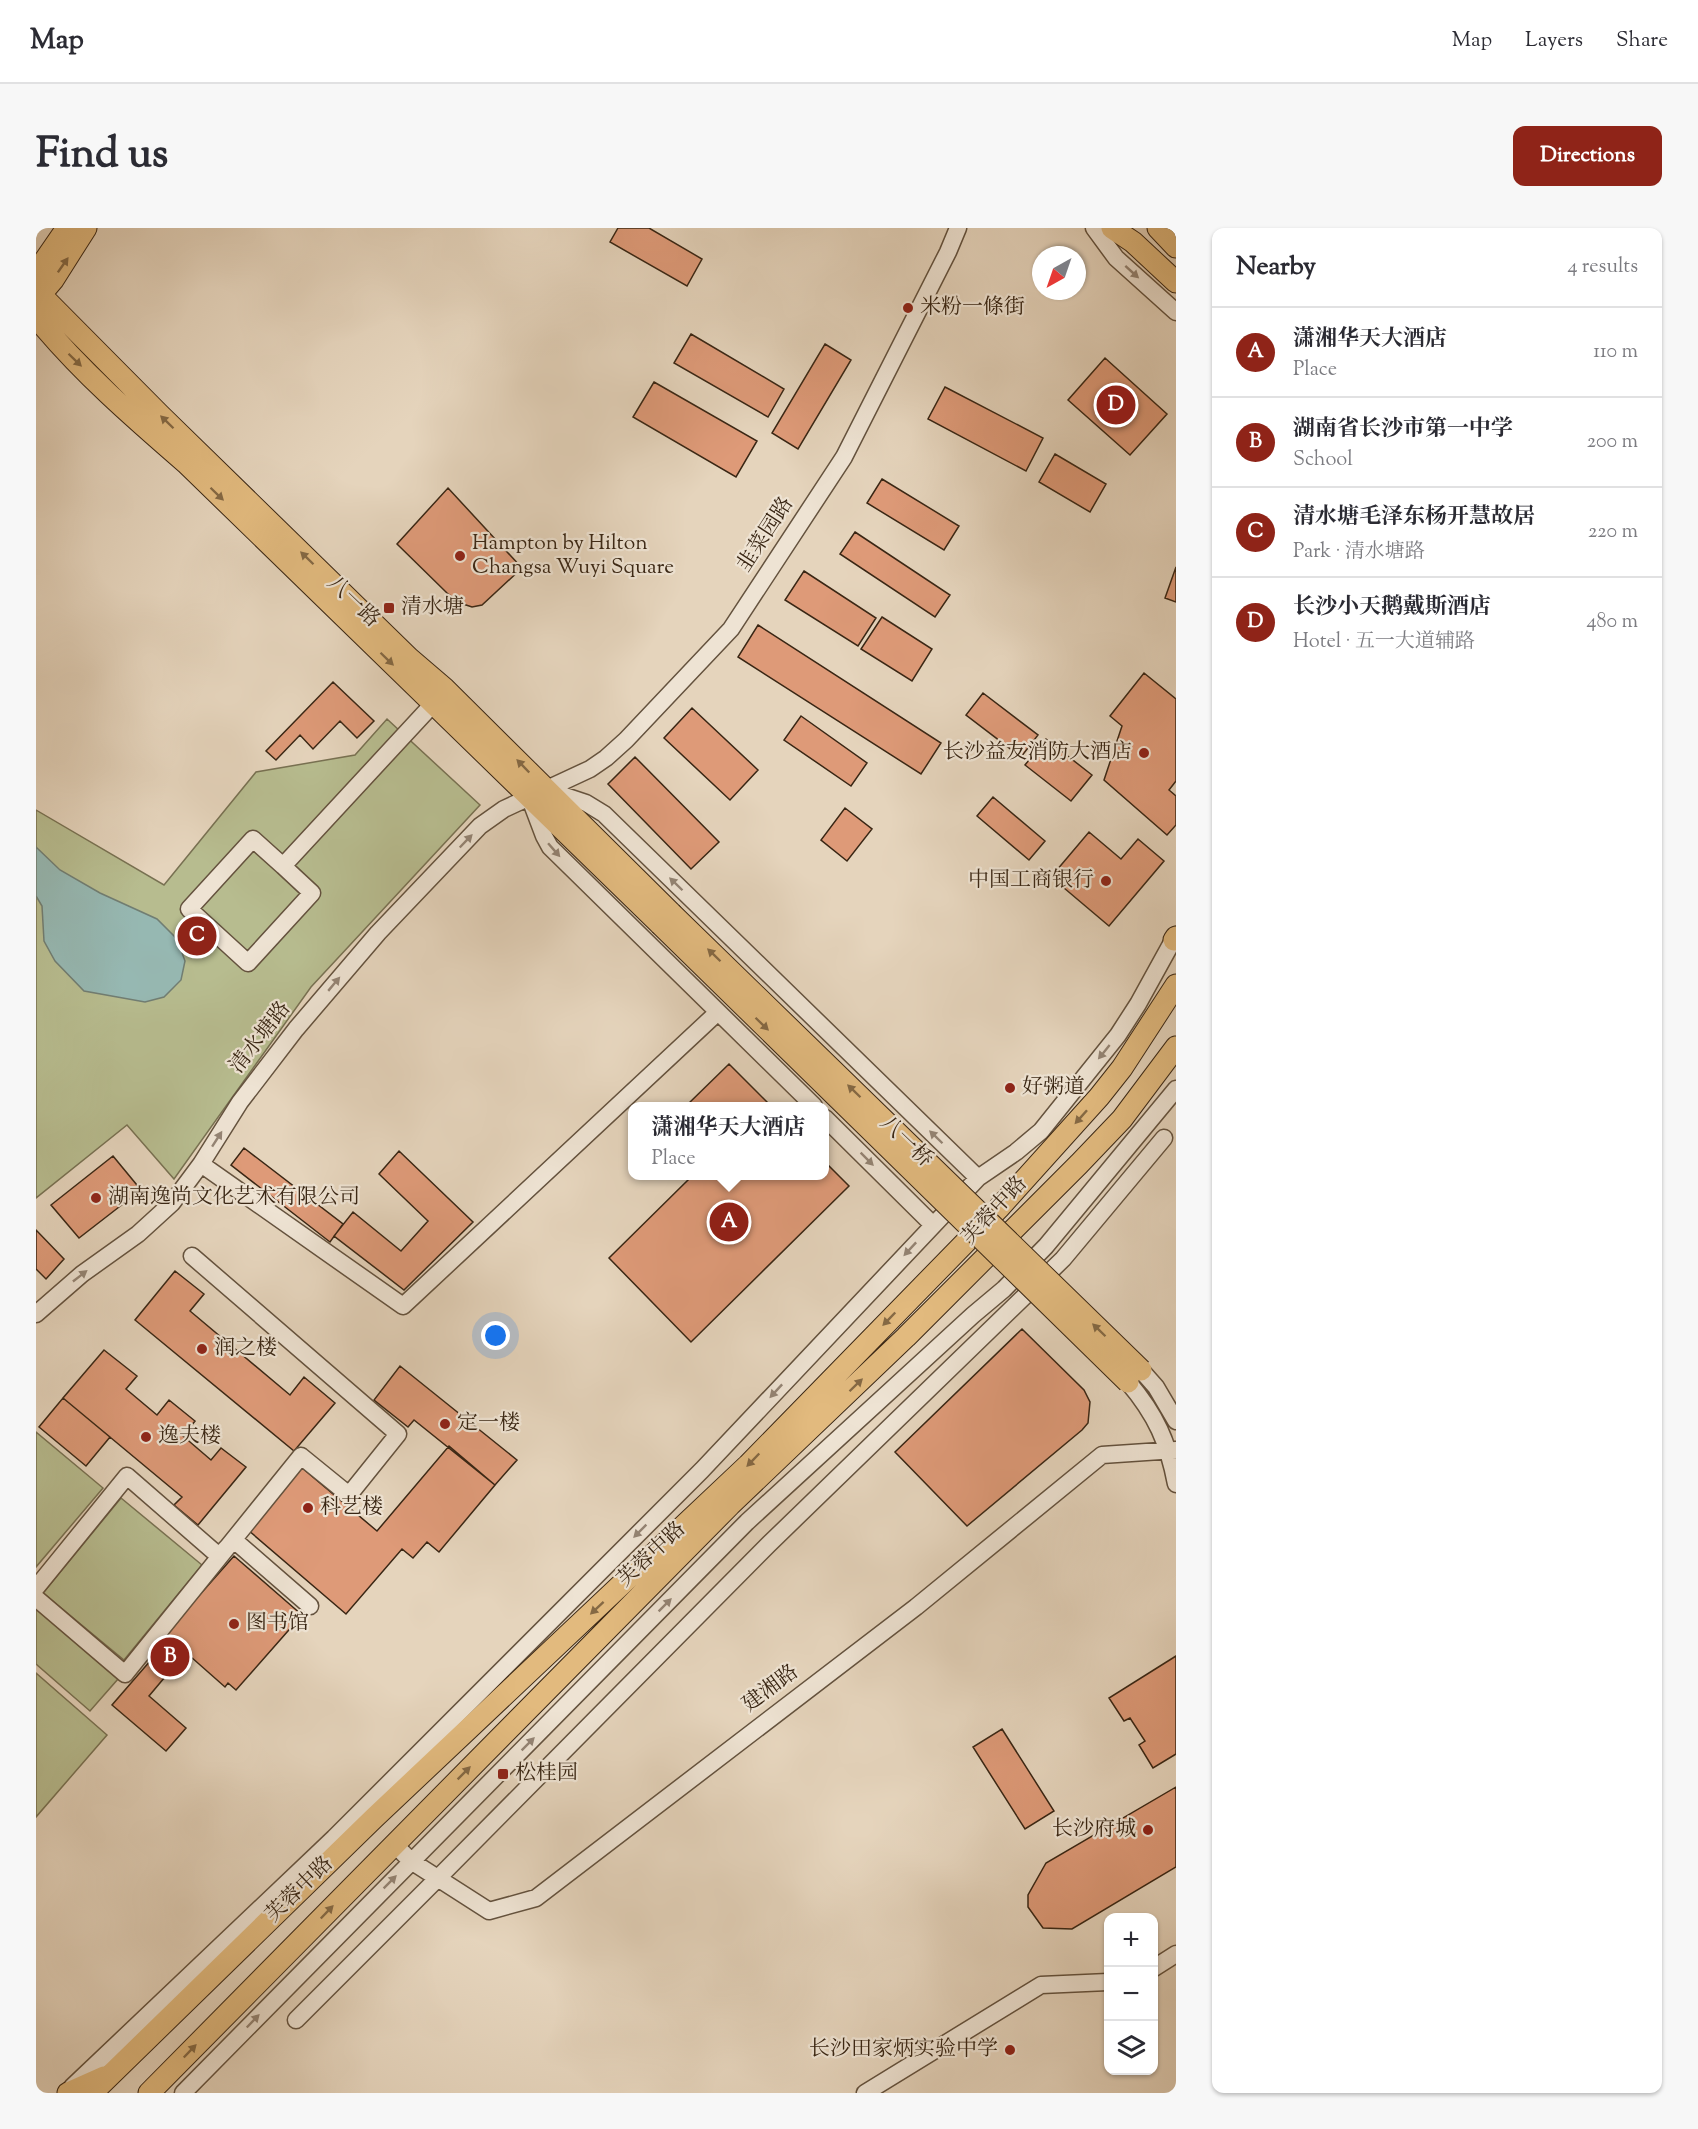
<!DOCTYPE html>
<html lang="en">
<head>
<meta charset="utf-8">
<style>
  :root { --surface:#fff; --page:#f7f7f7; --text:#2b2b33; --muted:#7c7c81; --line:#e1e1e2; --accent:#8f2418 }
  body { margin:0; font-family:"Sorts Mill Goudy","Noto Serif SC",serif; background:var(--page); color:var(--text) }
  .controls { position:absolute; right:18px; bottom:18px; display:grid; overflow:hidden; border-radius:12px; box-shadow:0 2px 4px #0004 }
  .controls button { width:54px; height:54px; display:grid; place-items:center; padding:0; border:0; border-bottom:2px solid var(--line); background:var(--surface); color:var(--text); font:30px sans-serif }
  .compass { position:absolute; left:996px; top:18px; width:54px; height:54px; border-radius:50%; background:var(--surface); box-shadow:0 2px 4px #0004; rotate:220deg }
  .you { position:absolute; left:460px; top:1108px; width:21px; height:21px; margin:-15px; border:4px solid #fff; border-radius:50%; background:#1a73e8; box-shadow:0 0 0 9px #1a73e833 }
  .badge { display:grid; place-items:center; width:39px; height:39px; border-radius:50%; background:var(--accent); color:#fff; font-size:20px; font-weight:700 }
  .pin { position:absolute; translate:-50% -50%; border:3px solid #fff; box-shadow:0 2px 6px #0006 }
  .popup { position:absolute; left:592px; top:874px; width:201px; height:78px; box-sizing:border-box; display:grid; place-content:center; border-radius:12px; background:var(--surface); filter:drop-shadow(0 2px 4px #0005); font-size:20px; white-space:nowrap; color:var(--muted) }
  .popup b { font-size:22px; color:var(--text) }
  .popup::after { content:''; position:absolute; left:50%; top:100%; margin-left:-12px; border:12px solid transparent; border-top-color:var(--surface) }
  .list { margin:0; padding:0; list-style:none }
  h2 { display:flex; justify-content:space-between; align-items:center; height:78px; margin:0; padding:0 24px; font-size:26px }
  h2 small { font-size:20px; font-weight:400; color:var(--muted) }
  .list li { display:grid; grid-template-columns:39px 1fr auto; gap:18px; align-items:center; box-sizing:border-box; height:90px; padding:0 24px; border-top:2px solid var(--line) }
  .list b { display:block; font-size:22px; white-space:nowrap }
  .list p { margin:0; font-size:20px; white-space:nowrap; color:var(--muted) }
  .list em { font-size:20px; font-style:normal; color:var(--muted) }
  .icon { flex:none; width:33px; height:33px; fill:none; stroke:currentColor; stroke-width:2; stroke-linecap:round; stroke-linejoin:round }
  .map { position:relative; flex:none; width:1140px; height:1865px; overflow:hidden; border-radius:12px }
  header { display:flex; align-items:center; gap:36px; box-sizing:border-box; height:84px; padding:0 30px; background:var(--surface); border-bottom:2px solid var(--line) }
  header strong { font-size:28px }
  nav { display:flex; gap:33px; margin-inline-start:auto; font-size:21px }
  .intro { display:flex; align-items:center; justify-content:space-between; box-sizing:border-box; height:144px; padding:0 36px }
  h1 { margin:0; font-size:42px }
  .button { padding:15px 27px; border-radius:12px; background:var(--accent); color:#fff; font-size:21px; font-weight:700 }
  main { display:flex; gap:36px; padding:0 36px }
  aside { flex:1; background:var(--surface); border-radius:12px; box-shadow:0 2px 4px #0004 }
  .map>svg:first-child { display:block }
</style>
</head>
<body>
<header>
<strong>Map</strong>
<nav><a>Map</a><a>Layers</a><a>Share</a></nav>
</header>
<div class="intro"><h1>Find us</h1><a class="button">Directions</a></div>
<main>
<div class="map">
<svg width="1140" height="1865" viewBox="0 0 1140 1865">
  <rect width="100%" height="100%" fill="#e5d4bc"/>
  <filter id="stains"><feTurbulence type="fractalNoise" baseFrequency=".00333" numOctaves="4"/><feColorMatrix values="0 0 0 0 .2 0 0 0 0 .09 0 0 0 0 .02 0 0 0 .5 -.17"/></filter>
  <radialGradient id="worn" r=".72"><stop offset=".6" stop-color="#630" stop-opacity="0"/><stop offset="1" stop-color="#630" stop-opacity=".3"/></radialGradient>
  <path fill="#b7bc8f" stroke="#787152" stroke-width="1.5" d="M 351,491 L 444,577 L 275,759 L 138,951 L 91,897 L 0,970 L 0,582 L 128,657 L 220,544 L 319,527 Z
    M 0,1204 L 67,1260 L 0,1339 Z
    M 85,1270 L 166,1337 L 88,1432 L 7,1365 Z
    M 0,1380 L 82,1451 L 54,1483 L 0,1436 Z
    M 0,1445 L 71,1507 L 0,1589 Z"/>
  <path fill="#96b8b2" stroke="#717e73" stroke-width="1.5" d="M 0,619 L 24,642 L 64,665 L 121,691 L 141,711 L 149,733 L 145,752 L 128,769 L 109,774 L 48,763 L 19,733 L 8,713 L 6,678 L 0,668 Z"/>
  <path fill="#de9a78" stroke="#392614" stroke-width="1.5" d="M 582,0 L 613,0 L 666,31 L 651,58 L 574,14 Z
    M 655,106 L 748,161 L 732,189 L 638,135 Z
    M 789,116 L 815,132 L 762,221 L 736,205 Z
    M 1069,130 L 1131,186 L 1094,227 L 1032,172 Z
    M 618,154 L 721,213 L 700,249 L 597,189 Z
    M 909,159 L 1007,210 L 990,243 L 892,191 Z
    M 1019,226 L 1070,256 L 1054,284 L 1003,254 Z
    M 846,251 L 923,298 L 908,322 L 831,275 Z
    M 412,260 L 486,340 L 446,377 L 436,379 L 424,375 L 411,365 L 361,316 Z
    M 819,304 L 914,367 L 899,389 L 804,326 Z
    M 1140,339 L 1140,374 L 1129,370 Z
    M 768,343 L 840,390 L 822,418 L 749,372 Z
    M 846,389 L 896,421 L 876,453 L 825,421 Z
    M 722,397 L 905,515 L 885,546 L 702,429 Z
    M 1108,445 L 1140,471 L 1140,553 L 1133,562 L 1140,568 L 1140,597 L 1131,607 L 1068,552 L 1086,498 L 1074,488 Z
    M 297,454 L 338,493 L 321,510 L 304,493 L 277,521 L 264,507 L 240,532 L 230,523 Z
    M 947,465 L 1002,507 L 985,529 L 930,487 Z
    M 656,480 L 722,542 L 694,572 L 628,510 Z
    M 765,488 L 831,535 L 815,558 L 748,512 Z
    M 1010,511 L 1056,547 L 1035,573 L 989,537 Z
    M 599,529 L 683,614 L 655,641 L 572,556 Z
    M 957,569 L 1009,613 L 993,632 L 941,588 Z
    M 809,580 L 836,601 L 811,633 L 785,612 Z
    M 1053,604 L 1085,631 L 1102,611 L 1128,633 L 1073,698 L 1015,649 Z
    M 693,836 L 735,878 L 650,878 Z
    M 208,920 L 307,996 L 294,1014 L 195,937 Z
    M 363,923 L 437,994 L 368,1062 L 298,1008 L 317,984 L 365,1023 L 392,993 L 343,946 Z
    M 77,928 L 105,962 L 43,1010 L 15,977 Z
    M 789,934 L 813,958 L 655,1114 L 573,1030 L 653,951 L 650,948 L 789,948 Z
    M 0,1002 L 28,1031 L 10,1051 L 0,1041 Z
    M 139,1043 L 168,1066 L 154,1083 L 254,1167 L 268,1149 L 299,1175 L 258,1223 L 99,1092 Z
    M 986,1101 L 1048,1162 L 1054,1174 L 1052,1195 L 1046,1202 L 931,1298 L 859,1224 Z
    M 68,1122 L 101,1148 L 90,1161 L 121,1187 L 133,1172 L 159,1193 L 147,1208 L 175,1232 L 185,1220 L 210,1239 L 162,1297 L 138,1277 L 146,1269 L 27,1170 Z
    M 364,1138 L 481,1232 L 459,1257 L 378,1192 L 372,1199 L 338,1172 Z
    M 27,1170 L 74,1209 L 50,1238 L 3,1199 Z
    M 413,1218 L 459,1257 L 403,1324 L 391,1314 L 377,1330 L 366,1321 L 310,1386 L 212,1302 L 265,1239 L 341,1303 Z
    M 198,1328 L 266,1387 L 200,1462 L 192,1455 L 189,1459 L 129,1406 Z
    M 134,1410 L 150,1424 L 113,1468 L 150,1500 L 130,1523 L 76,1477 Z
    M 1140,1428 L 1140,1526 L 1117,1540 L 1103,1517 L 1109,1513 L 1094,1490 L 1088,1493 L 1073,1470 Z
    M 966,1501 L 1018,1583 L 989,1601 L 937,1519 Z
    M 1140,1559 L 1140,1639 L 1036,1701 L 1007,1700 L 992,1679 L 992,1667 L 1010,1635 Z"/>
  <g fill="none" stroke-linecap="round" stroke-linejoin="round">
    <g stroke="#64523e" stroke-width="19">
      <path id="minor" d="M 1058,0 L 1080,30 L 1140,84
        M 514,563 L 550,575 L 568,586 L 942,950
        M 494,571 L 508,608 L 514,619 L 778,878
        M 247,638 L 276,665 L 212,735 L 153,681 L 217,611 L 247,638 L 397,476
        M 789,890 L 897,997
        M 165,936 L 367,1078 L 682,784
        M 0,1086 L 46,1046 L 102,1006 L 136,975 L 165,936 L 204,874 L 260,801 L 342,705 L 444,598 L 468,581 L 554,541 L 570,530 L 590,512 L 695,401 L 808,229 L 912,24 L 922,0
        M 1105,1142 L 1120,1159 L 1140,1193
        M 1092,1154 C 1120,1187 1132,1214 1140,1256
        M 0,1360 L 91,1248 L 183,1328 L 198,1312 L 274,1378
        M 0,1370 L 89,1446 L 265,1228 L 313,1267 L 362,1206 L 156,1028
        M 358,1616 L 375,1633 L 453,1683 L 500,1670 L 880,1379 L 1066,1227 L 1140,1222
        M 1118,1740 L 1140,1726
        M 260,1792 L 403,1649 L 733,1316 L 1027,1031 L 1128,910
        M 36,1859 L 298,1610 L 666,1242 L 942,950 L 980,924 L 1005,903 L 1082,807 L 1102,776 L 1140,707
        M 147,1865 L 711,1294 L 937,1087 L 968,1061 L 1010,1018 L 1140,861
        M 829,1865 L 1005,1757 L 1072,1754"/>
    </g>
    <g stroke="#392614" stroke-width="23">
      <path id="major" d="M 1076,0 L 1097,14 L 1140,54
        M 1122,0 L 1140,19
        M 0,45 L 31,0
        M 0,62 L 124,187 L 373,430 L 408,460 L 635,685
        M 0,72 L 17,52 L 50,0
        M 0,89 C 44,143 98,190 150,235 L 624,696
        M 1138,712 L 1140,709
        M 32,1865 L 68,1849
        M 56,1865 L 338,1590 L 712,1237 L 963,980 L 1063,869 L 1086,840 L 1140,757
        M 113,1865 L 694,1277 L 870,1109 L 1043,936 L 1086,891 L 1140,819"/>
    </g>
    <use href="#minor" stroke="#eee3d3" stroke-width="16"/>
    <use href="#major" stroke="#e2ba7e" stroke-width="21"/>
    <g stroke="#392614" stroke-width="23" stroke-linecap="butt">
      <path id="major-bridge" d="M 635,685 L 1105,1142
        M 624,696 L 1092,1154"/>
    </g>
    <use href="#major-bridge" stroke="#e2ba7e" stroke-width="21"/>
  </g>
  <defs><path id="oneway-solid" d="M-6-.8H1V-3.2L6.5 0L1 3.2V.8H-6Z" transform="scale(1.5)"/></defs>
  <g fill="#856944">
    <use href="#oneway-solid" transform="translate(27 37) rotate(-55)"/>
    <use href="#oneway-solid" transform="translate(39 132) rotate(44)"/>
    <use href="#oneway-solid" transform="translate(131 194) rotate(-136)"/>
    <use href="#oneway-solid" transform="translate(181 266) rotate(44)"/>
    <use href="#oneway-solid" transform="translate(271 330) rotate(-136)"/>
    <use href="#oneway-solid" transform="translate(351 431) rotate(44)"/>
    <use href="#oneway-solid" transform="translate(487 538) rotate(-134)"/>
    <use href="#oneway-solid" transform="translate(678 727) rotate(-136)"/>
    <use href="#oneway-solid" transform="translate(726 796) rotate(44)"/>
    <use href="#oneway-solid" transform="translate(818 863) rotate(-136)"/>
    <use href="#oneway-solid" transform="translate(1045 889) rotate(132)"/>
    <use href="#oneway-solid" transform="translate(853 1091) rotate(134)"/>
    <use href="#oneway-solid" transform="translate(1063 1102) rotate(-136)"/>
    <use href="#oneway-solid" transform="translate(820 1157) rotate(-44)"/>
    <use href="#oneway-solid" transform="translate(717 1232) rotate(134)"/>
    <use href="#oneway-solid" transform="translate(561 1380) rotate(137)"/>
    <use href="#oneway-solid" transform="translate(428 1545) rotate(-45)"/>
    <use href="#oneway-solid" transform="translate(291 1684) rotate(-46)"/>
    <use href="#oneway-solid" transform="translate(154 1823) rotate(-46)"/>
  </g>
  <g fill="#948474">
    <use href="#oneway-solid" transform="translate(1096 44) rotate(42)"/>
    <use href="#oneway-solid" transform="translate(430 613) rotate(-46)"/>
    <use href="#oneway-solid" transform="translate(518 622) rotate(49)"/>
    <use href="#oneway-solid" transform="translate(640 656) rotate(-136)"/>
    <use href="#oneway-solid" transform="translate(298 756) rotate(-50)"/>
    <use href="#oneway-solid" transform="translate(1068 824) rotate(129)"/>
    <use href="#oneway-solid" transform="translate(900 909) rotate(-136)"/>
    <use href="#oneway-solid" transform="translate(181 911) rotate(-57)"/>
    <use href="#oneway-solid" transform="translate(831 931) rotate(45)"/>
    <use href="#oneway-solid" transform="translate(874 1021) rotate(133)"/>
    <use href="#oneway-solid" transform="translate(44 1048) rotate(-38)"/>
    <use href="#oneway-solid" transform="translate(740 1163) rotate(133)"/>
    <use href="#oneway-solid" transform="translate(604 1303) rotate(135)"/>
    <use href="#oneway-solid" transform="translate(629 1377) rotate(-45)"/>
    <use href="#oneway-solid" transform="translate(492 1516) rotate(-45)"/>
    <use href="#oneway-solid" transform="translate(354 1654) rotate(-45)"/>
    <use href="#oneway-solid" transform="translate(217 1793) rotate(-46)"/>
  </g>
  <g fill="#8f2418" stroke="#eee3d3" stroke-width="2">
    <circle cx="872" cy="80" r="6"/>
    <circle cx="424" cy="328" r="6"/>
    <rect x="347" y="374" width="12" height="12" rx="3"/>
    <circle cx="1108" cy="525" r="6"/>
    <circle cx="1070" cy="653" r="6"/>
    <circle cx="974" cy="860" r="6"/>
    <circle cx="60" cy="970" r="6"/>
    <circle cx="166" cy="1121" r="6"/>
    <circle cx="409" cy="1196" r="6"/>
    <circle cx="110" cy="1209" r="6"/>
    <circle cx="272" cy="1280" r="6"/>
    <circle cx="198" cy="1396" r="6"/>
    <rect x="461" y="1540" width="12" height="12" rx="3"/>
    <circle cx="1112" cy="1602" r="6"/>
    <circle cx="974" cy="1822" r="6"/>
  </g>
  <g text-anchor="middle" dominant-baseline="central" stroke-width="4.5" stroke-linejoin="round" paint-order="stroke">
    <g font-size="21" fill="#392614" stroke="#eee3d3" text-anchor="start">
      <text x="884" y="80">米粉一條街</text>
      <text x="436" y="316">Hampton by Hilton<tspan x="436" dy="24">Changsa Wuyi Square</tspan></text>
      <text x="365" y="380">清水塘</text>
      <text x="1096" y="525" text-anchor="end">长沙益友消防大酒店</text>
      <text x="1058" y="653" text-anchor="end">中国工商银行</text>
      <text x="986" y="860">好粥道</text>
      <text x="72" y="970">湖南逸尚文化艺术有限公司</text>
      <text x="178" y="1121">润之楼</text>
      <text x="421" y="1196">定一楼</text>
      <text x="122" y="1209">逸夫楼</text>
      <text x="284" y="1280">科艺楼</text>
      <text x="210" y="1396">图书馆</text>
      <text x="479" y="1546">松桂园</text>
      <text x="1100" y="1602" text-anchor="end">长沙府城</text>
      <text x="962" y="1822" text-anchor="end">长沙田家炳实验中学</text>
    </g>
    <g font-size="21" fill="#392614" stroke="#eee3d3">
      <text transform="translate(730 307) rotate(-57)">韭菜园路</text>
      <text transform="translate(317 374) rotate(44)">八一路</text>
      <text transform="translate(225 810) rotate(-52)">清水塘路</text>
      <text transform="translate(870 914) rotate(44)">八一桥</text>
      <text transform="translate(959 983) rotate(-47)">芙蓉中路</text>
      <text transform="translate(616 1327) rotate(-43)">芙蓉中路</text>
      <text transform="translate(735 1461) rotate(-37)">建湘路</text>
      <text transform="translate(264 1662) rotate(-44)">芙蓉中路</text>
    </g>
  </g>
  <rect width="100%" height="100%" filter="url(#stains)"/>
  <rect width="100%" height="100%" fill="url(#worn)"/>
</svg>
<div class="controls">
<button>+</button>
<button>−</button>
<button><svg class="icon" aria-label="layers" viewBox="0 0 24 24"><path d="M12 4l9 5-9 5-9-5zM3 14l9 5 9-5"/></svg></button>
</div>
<svg class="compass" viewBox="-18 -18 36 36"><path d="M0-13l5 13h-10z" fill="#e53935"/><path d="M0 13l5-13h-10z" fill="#7c7c81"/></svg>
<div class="you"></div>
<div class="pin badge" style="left:693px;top:994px">A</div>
<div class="popup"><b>潇湘华天大酒店</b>Place</div>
<div class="pin badge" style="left:134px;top:1429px">B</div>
<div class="pin badge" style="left:161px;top:708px">C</div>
<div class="pin badge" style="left:1080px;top:177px">D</div>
</div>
<aside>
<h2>Nearby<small>4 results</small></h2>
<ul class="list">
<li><span class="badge">A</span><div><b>潇湘华天大酒店</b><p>Place</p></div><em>110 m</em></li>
<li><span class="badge">B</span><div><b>湖南省长沙市第一中学</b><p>School</p></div><em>200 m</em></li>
<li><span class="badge">C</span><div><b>清水塘毛泽东杨开慧故居</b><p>Park · 清水塘路</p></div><em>220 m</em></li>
<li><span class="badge">D</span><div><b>长沙小天鹅戴斯酒店</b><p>Hotel · 五一大道辅路</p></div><em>480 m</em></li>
</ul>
</aside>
</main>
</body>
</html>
